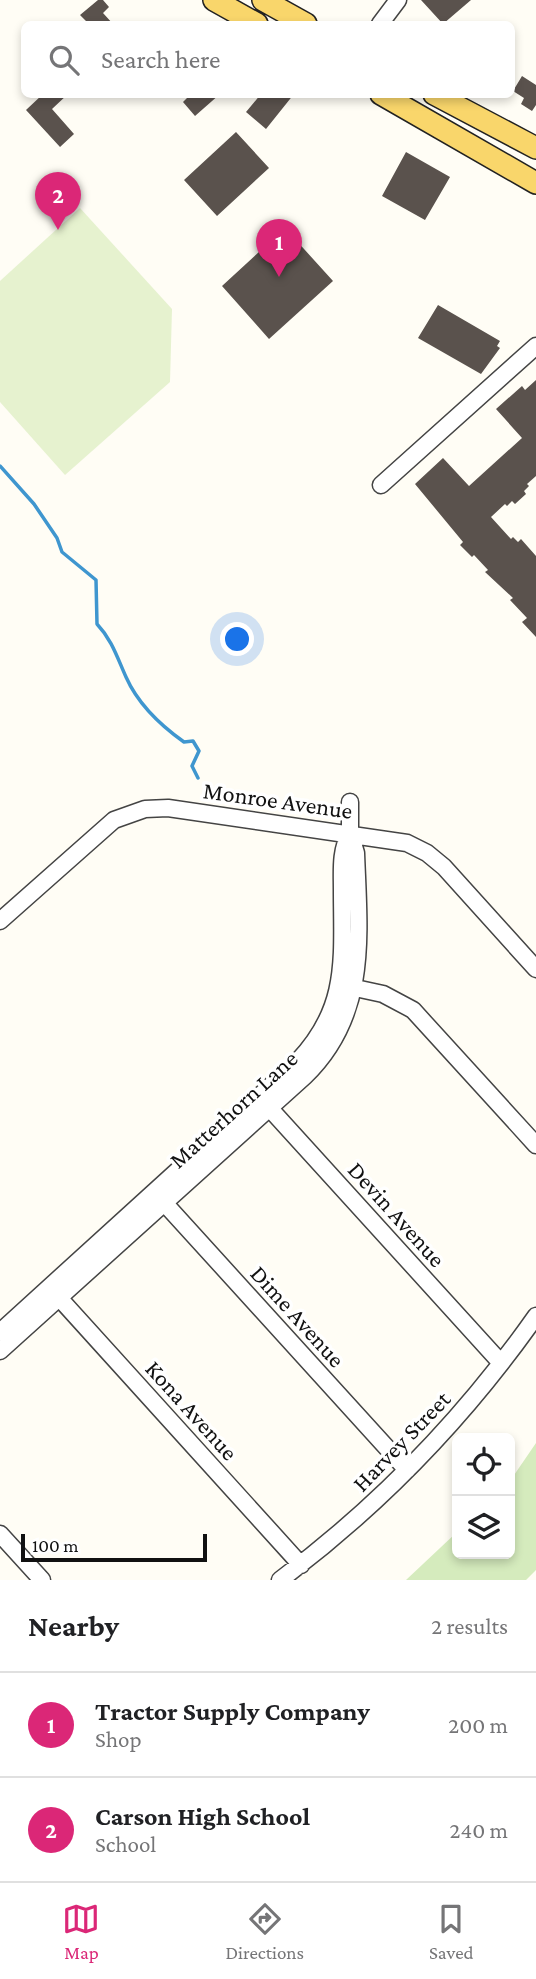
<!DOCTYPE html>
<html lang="en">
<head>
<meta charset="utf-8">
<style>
  :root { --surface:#fff; --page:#f6f6f6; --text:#202124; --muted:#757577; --line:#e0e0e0; --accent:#db2777 }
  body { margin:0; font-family:"Crimson Pro",serif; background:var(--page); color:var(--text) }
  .controls { position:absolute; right:21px; bottom:21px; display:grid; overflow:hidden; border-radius:10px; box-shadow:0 4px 10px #0003 }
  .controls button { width:63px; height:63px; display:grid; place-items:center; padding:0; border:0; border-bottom:2px solid var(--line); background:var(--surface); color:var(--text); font:35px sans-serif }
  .scale { position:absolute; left:21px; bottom:18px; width:186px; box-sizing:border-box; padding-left:7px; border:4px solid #111; border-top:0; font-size:19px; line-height:24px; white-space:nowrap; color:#111; -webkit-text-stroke:5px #fff; paint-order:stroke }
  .you { position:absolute; left:238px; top:640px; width:24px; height:24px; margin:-18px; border:5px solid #fff; border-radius:50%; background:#1a73e8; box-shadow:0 0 0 10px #1a73e833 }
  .badge { display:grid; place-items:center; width:46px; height:46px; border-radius:50%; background:var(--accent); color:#fff; font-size:23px; font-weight:700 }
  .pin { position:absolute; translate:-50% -58px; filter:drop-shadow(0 2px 4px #0008) }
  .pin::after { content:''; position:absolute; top:37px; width:24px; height:21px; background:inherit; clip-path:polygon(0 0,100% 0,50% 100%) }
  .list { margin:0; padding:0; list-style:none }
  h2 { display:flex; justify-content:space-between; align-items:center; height:91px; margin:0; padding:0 28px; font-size:30px }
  h2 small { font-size:23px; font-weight:400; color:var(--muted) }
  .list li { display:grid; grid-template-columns:46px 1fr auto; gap:21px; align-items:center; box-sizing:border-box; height:105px; padding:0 28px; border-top:2px solid var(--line) }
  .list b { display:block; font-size:26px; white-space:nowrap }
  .list p { margin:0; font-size:23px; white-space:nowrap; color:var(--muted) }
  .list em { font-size:23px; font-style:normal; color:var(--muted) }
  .icon { flex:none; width:38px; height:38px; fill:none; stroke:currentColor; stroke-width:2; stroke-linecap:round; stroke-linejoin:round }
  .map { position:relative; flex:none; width:536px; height:1580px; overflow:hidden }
  .search { position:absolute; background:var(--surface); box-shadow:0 4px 10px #0003; left:21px; right:21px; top:21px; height:77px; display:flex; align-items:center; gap:18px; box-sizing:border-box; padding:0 24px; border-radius:10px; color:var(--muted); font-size:26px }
  .sheet { height:301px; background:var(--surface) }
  nav { display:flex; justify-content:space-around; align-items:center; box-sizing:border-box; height:98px; border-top:2px solid var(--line); background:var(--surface); font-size:19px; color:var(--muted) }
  nav a { display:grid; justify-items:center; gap:4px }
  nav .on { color:var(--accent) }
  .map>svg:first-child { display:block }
</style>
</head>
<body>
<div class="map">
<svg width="536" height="1580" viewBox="0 0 536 1580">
  <rect width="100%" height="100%" fill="#fffdf5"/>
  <path fill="#d5ebbd" d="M 536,1443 L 536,1570 L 526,1580 L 406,1580 L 457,1532 L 457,1554 L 510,1554 L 510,1481 Z"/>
  <path fill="#e6f2cf" d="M 80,208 L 172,309 L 170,382 L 65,475 L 0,402 L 0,281 Z"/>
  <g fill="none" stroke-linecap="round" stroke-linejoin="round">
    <path stroke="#3f96cf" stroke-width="3.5" d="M 0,466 L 34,504 L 57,538 L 62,552 L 96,580 L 97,624 C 112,640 117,657 126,677 C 138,704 160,725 184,742 L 193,741 L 199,751 L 192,766 L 198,778"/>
  </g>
  <path fill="#5a524d" d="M 98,0 L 103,0 L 109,7 L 103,13 L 113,24 L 89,24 L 80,15 Z
    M 421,0 L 471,0 L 443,24 Z
    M 522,76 L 536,85 L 536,105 L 532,111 L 521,104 L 524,98 L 513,91 Z
    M 43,94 L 68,94 L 52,109 L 74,134 L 60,147 L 26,110 Z
    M 191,94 L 220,94 L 195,116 L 183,102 Z
    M 261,94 L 294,94 L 266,129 L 246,112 Z
    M 236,132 L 269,168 L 217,216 L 184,180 Z
    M 406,152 L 450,177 L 425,220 L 382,196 Z
    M 285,228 L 333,281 L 269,339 L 222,286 Z
    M 438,305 L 500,341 L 497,346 L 500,348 L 481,374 L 418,338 Z
    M 536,380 L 536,476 L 527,484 L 529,486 L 524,491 L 526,494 L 515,504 L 512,501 L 507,506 L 505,504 L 491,517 L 511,539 L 513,537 L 518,542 L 521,539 L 536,556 L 536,637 L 522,622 L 527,618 L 510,600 L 513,598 L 485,572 L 488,570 L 474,555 L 472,557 L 460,545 L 463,542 L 415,484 L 443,458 L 469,486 L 522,438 L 496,409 L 522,386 L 525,390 Z"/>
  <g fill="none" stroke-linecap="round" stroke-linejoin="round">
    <g stroke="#444" stroke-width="19">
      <path id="minor" d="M 380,24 L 398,0
        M 381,485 L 536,346
        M 0,921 L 114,820 L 145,809 L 168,808 L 407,843 L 427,853 L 444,867 L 536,969
        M 346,986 L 383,994 L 413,1010 L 536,1145
        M 263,1101 L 501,1363
        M 158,1196 L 407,1470
        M 53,1291 L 301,1565
        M 0,1332 L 298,1061 C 349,1007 342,959 342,890 C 342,870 340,851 350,833
        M 0,1351 L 305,1076 C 369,1014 359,935 356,853 L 350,833 L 350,802
        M 0,1534 L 42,1580
        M 280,1580 C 379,1506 465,1417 536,1316"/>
    </g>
    <g stroke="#222" stroke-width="24">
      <path id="major" d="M 214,0 L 257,24
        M 263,0 L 306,24
        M 381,94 L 536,183
        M 434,94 L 536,148"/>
    </g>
    <use href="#minor" stroke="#fff" stroke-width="16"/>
    <use href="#major" stroke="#f9d66b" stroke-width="21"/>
  </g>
  <g text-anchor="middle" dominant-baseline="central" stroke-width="7" stroke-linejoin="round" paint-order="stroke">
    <g font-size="24" fill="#111" stroke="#fff">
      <text transform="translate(278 800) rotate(8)">Monroe Avenue</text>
      <text transform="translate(233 1109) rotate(-42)">Matterhorn Lane</text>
      <text transform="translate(397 1214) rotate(48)">Devin Avenue</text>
      <text transform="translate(298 1316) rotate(48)">Dime Avenue</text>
      <text transform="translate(192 1410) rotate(48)">Kona Avenue</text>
      <text transform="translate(401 1441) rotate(-46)">Harvey Street</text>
    </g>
  </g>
</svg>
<div class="controls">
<button><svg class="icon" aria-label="locate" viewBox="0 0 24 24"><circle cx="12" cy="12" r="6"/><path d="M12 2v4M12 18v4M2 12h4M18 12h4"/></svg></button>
<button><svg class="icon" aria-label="layers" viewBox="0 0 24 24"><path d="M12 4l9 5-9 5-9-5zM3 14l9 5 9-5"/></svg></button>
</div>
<div class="scale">100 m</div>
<div class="you"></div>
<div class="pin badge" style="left:279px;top:277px">1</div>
<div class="pin badge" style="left:58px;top:230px">2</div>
<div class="search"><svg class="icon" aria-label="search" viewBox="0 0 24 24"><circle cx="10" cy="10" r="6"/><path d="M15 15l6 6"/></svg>Search here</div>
</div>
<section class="sheet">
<h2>Nearby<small>2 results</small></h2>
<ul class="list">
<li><span class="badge">1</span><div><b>Tractor Supply Company</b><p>Shop</p></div><em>200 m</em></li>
<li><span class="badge">2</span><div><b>Carson High School</b><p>School</p></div><em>240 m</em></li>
</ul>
</section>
<nav>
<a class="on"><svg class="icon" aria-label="map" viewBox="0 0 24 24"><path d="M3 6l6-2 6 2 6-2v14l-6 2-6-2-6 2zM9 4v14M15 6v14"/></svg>Map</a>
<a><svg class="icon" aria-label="directions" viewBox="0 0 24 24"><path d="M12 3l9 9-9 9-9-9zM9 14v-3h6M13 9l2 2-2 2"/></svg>Directions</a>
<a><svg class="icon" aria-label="saved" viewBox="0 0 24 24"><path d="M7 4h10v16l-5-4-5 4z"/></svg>Saved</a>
</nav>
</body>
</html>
